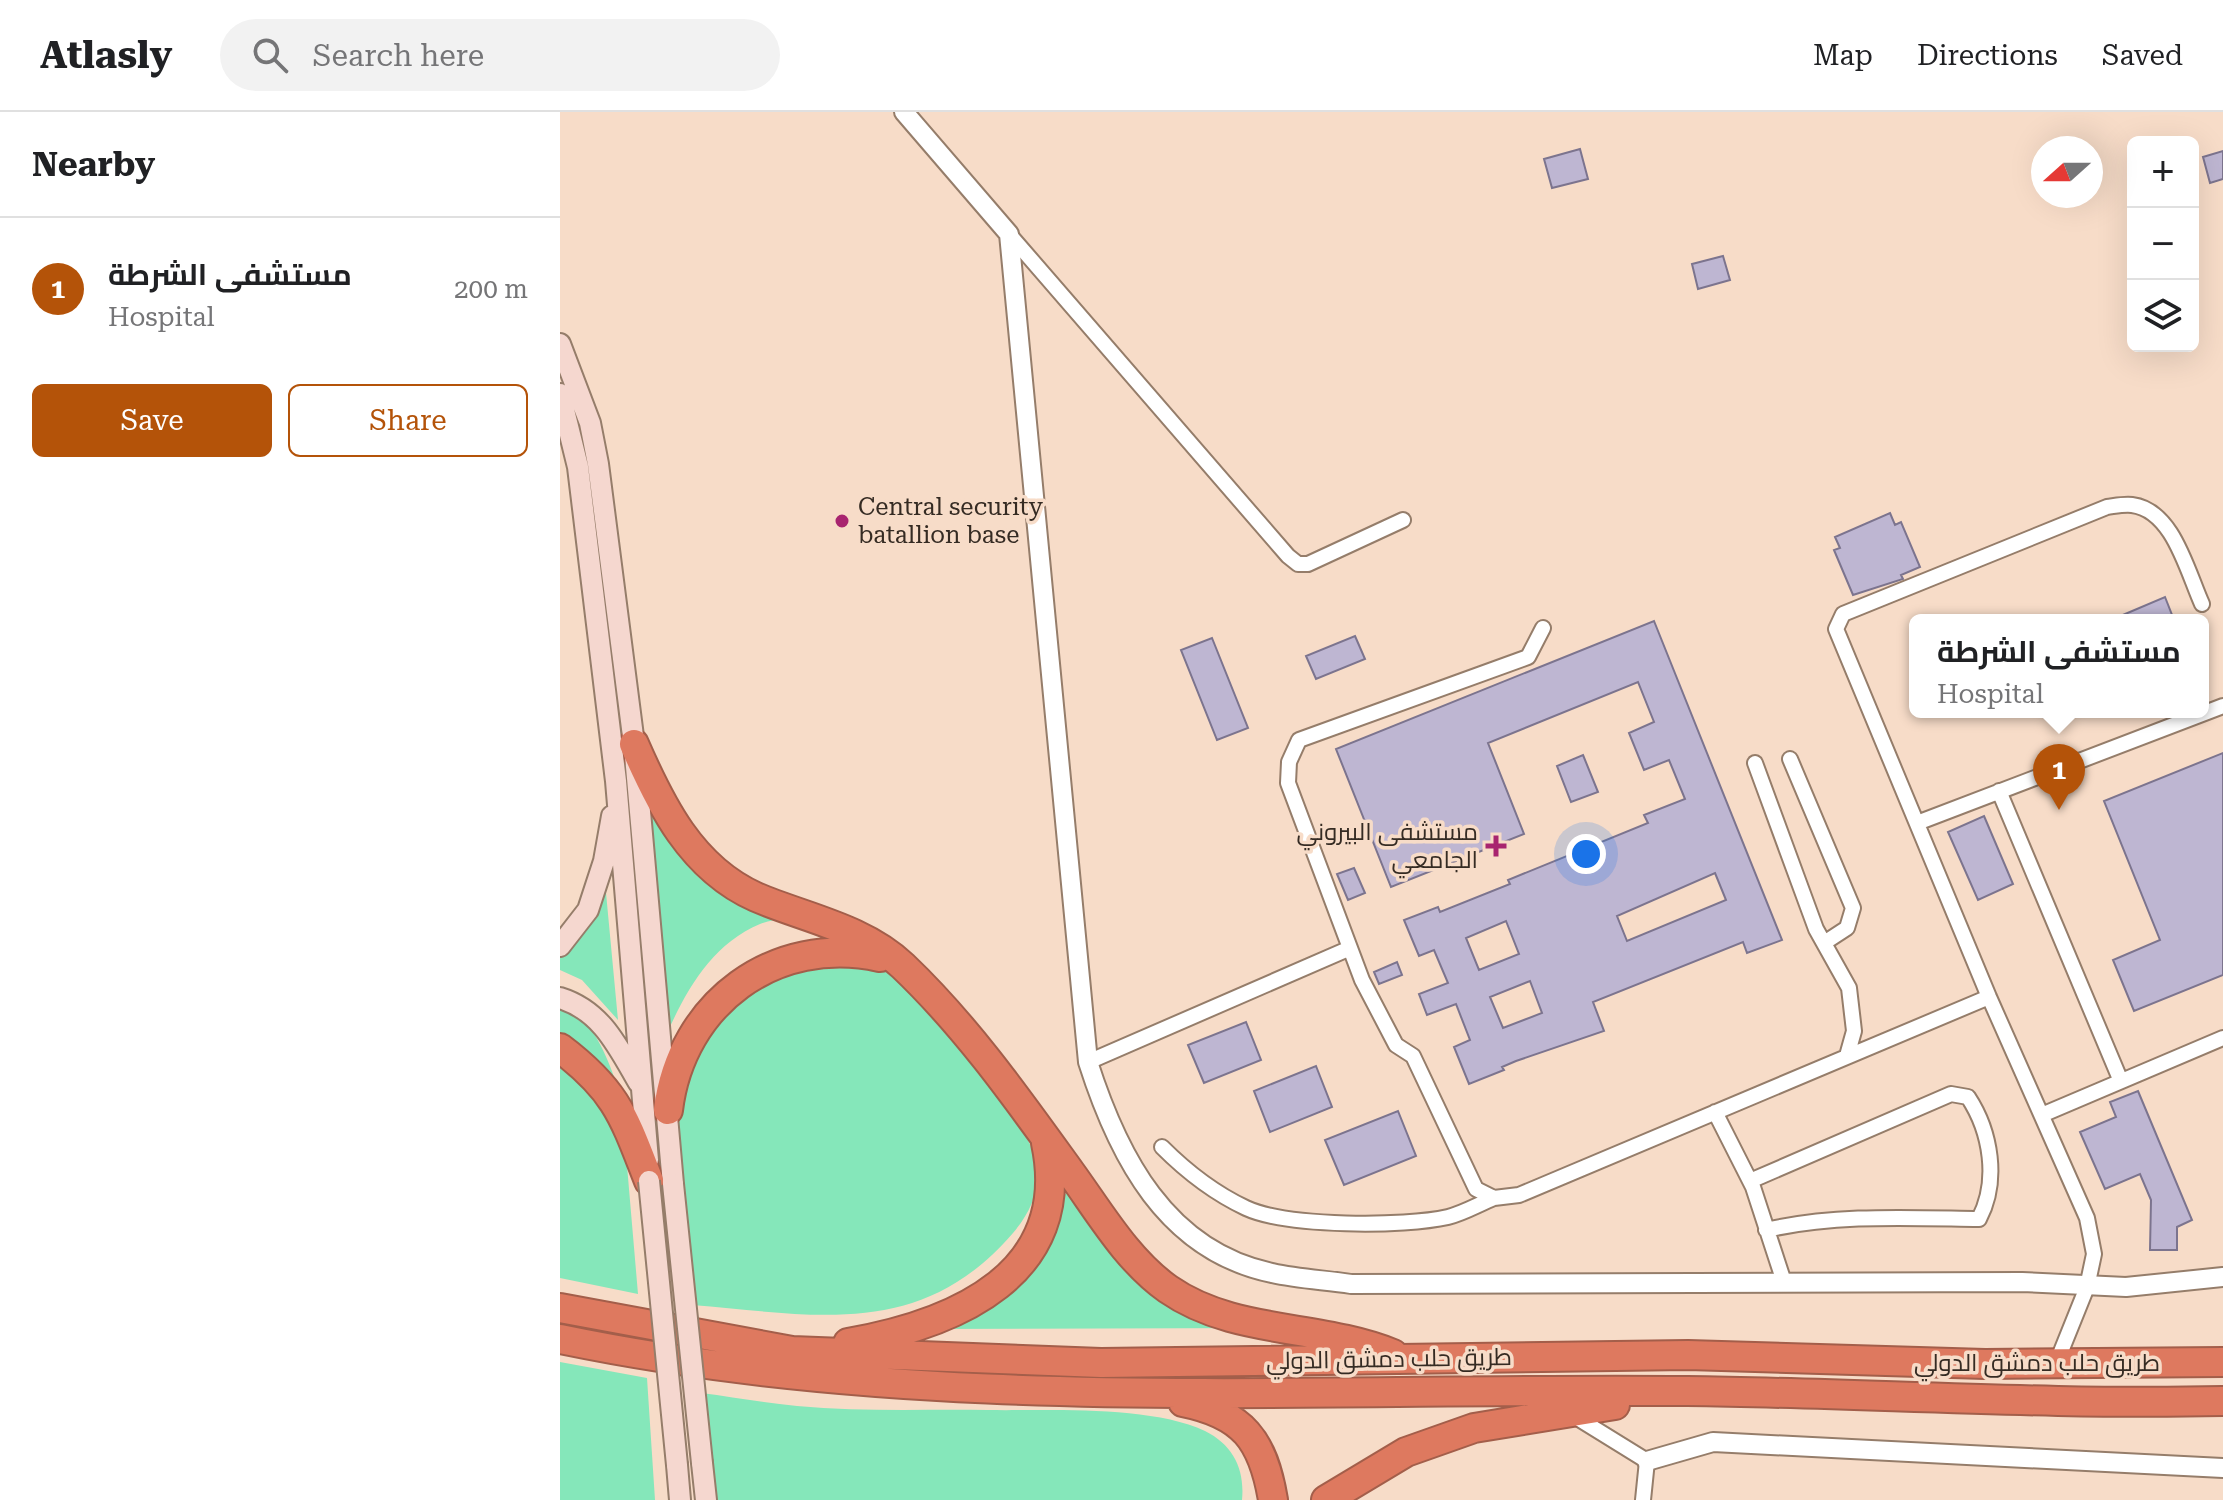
<!DOCTYPE html>
<html lang="en">
<head>
<meta charset="utf-8">
<style>
  :root { --surface:#fff; --page:#f2f2f2; --text:#202124; --muted:#757577; --line:#e0e0e0; --accent:#b45309 }
  body { margin:0; font-family:"Roboto Serif",Cairo,serif; background:var(--page); color:var(--text) }
  .controls { position:absolute; right:24px; top:24px; display:grid; overflow:hidden; border-radius:12px; box-shadow:0 8px 32px #0002 }
  .controls button { width:72px; height:72px; display:grid; place-items:center; padding:0; border:0; border-bottom:2px solid var(--line); background:var(--surface); color:var(--text); font:40px sans-serif }
  .compass { position:absolute; left:1471px; top:24px; width:72px; height:72px; border-radius:50%; background:var(--surface); box-shadow:0 8px 32px #0002; rotate:249deg }
  .you { position:absolute; left:1026px; top:742px; width:28px; height:28px; margin:-20px; border:6px solid #fff; border-radius:50%; background:#1a73e8; box-shadow:0 0 0 12px #1a73e833 }
  .badge { display:grid; place-items:center; width:52px; height:52px; border-radius:50%; background:var(--accent); color:#fff; font-size:26px; font-weight:700 }
  .pin { position:absolute; translate:-50% -66px; filter:drop-shadow(0 2px 4px #0008) }
  .pin::after { content:''; position:absolute; top:42px; width:28px; height:24px; background:inherit; clip-path:polygon(0 0,100% 0,50% 100%) }
  .popup { position:absolute; left:1349px; top:502px; width:300px; height:104px; box-sizing:border-box; display:grid; place-content:center; border-radius:12px; background:var(--surface); filter:drop-shadow(0 2px 6px #0005); font-size:26px; white-space:nowrap; color:var(--muted) }
  .popup b { font-size:30px; color:var(--text) }
  .popup::after { content:''; position:absolute; left:50%; top:100%; margin-left:-16px; border:16px solid transparent; border-top-color:var(--surface) }
  .list { margin:0; padding:0; list-style:none }
  h2 { display:flex; justify-content:space-between; align-items:center; height:104px; margin:0; padding:0 32px; font-size:34px }
  h2 small { font-size:26px; font-weight:400; color:var(--muted) }
  .list li { display:grid; grid-template-columns:52px 1fr auto; gap:24px; align-items:center; box-sizing:border-box; height:144px; padding:0 32px; border-top:2px solid var(--line) }
  .list b { display:block; font-size:30px; white-space:nowrap }
  .list p { margin:0; font-size:26px; white-space:nowrap; color:var(--muted) }
  .list em { font-size:26px; font-style:normal; color:var(--muted) }
  .actions { display:flex; gap:16px; padding:24px 32px }
  .actions a { flex:1; padding:18px 0; border:2px solid var(--accent); border-radius:12px; text-align:center; font-size:28px; color:var(--accent) }
  .actions .main { background:var(--accent); color:#fff }
  .icon { flex:none; width:44px; height:44px; fill:none; stroke:currentColor; stroke-width:2; stroke-linecap:round; stroke-linejoin:round }
  .map { position:relative; flex:none; width:1663px; height:1388px; overflow:hidden }
  header { display:flex; align-items:center; gap:48px; box-sizing:border-box; height:112px; padding:0 40px; background:var(--surface); border-bottom:2px solid var(--line) }
  header strong { font-size:38px }
  nav { display:flex; gap:44px; margin-inline-start:auto; font-size:28px }
  .search { width:560px; height:72px; background:var(--page); display:flex; align-items:center; gap:20px; box-sizing:border-box; padding:0 28px; border-radius:44px; color:var(--muted); font-size:30px }
  main { display:flex }
  aside { flex:1; background:var(--surface) }
  .map>svg:first-child { display:block }
</style>
</head>
<body>
<header>
<strong>Atlasly</strong>
<div class="search"><svg class="icon" aria-label="search" viewBox="0 0 24 24"><circle cx="10" cy="10" r="6"/><path d="M15 15l6 6"/></svg>Search here</div>
<nav><a>Map</a><a>Directions</a><a>Saved</a></nav>
</header>
<main>
<aside>
<h2>Nearby<small></small></h2>
<ul class="list">
<li><span class="badge">1</span><div><b>مستشفى الشرطة</b><p>Hospital</p></div><em>200 m</em></li>
</ul>
<div class="actions"><a class="main">Save</a><a>Share</a></div>
</aside>
<div class="map">
<svg width="1663" height="1388" viewBox="0 0 1663 1388">
  <rect width="100%" height="100%" fill="#f7dcc8"/>
  <path fill="#85e7ba" d="M 86,682 L 117,728 L 250,804 C 235,807 215,806 200,812 C 153,832 128,875 108,919 Z
    M 43,749 L 58,908 L 22,868 L 0,858 L 0,824 L 15,812 Z
    M 214,843 L 337,857 C 375,903 413,948 446,997 C 454,1009 467,1023 472,1037 C 484,1070 474,1096 453,1121 C 361,1228 256,1203 132,1193 L 114,998 L 128,940 Z
    M 0,887 C 35,908 50,951 62,988 L 20,936 L 0,922 Z
    M 0,948 L 31,976 L 66,1042 L 78,1182 L 0,1166 Z
    M 510,1075 L 564,1149 L 707,1216 L 356,1217 L 405,1197 L 496,1096 Z
    M 0,1250 L 87,1266 L 95,1388 L 0,1388 Z
    M 141,1281 C 173,1285 205,1291 237,1294 C 300,1300 364,1297 427,1298 C 488,1299 590,1293 645,1319 C 673,1333 685,1357 682,1388 L 153,1388 Z"/>
  <path fill="#beb6d2" stroke="#7c748e" stroke-width="2" fill-rule="evenodd" d="M 1020,37 L 1028,67 L 992,76 L 984,47 Z
    M 1663,39 L 1663,67 L 1650,71 L 1643,45 Z
    M 1163,144 L 1170,168 L 1138,177 L 1132,152 Z
    M 1330,401 L 1335,413 L 1341,410 L 1360,455 L 1341,463 L 1343,467 L 1293,483 L 1274,438 L 1280,436 L 1275,425 Z
    M 1605,485 L 1614,508 L 1551,508 Z
    M 1094,509 L 1222,828 L 1187,841 L 1183,830 L 1033,890 L 1044,919 L 956,949 L 942,955 L 944,958 L 909,972 L 894,935 L 910,928 L 896,892 L 867,903 L 859,882 L 888,871 L 874,838 L 859,844 L 844,808 L 878,795 L 880,800 L 950,772 L 948,768 L 1088,711 L 1084,703 L 1125,687 L 1109,648 L 1084,658 L 1069,621 L 1094,610 L 1078,570 L 928,631 L 964,722 L 831,775 L 776,637 ZM 1155,761 L 1166,788 L 1067,829 L 1057,804 ZM 946,809 L 959,842 L 919,858 L 906,826 ZM 970,869 L 982,901 L 943,916 L 930,885 Z
    M 795,524 L 805,547 L 756,567 L 746,544 Z
    M 652,526 L 688,616 L 657,628 L 621,538 Z
    M 1663,641 L 1663,863 L 1574,899 L 1553,848 L 1600,828 L 1544,689 Z
    M 1023,643 L 1038,680 L 1011,690 L 997,654 Z
    M 1424,704 L 1453,772 L 1418,788 L 1388,720 Z
    M 794,756 L 805,781 L 788,788 L 777,762 Z
    M 837,850 L 842,863 L 819,872 L 814,860 Z
    M 686,910 L 701,948 L 644,971 L 628,933 Z
    M 756,954 L 772,995 L 710,1020 L 694,979 Z
    M 1578,979 L 1632,1108 L 1617,1115 L 1617,1138 L 1590,1138 L 1591,1088 L 1580,1062 L 1545,1077 L 1520,1020 L 1556,1005 L 1550,990 Z
    M 838,999 L 856,1044 L 784,1073 L 765,1028 Z"/>
  <g fill="none" stroke-linecap="round" stroke-linejoin="round">
    <g stroke="#957d6a" stroke-width="18">
      <path id="minor" d="M 449,122 L 728,444 L 738,452 L 748,452 L 843,408
        M 983,516 L 968,545 L 739,628 L 729,650 L 728,671 L 802,868 L 836,933 L 853,944 L 916,1077 L 934,1086 L 959,1083 L 1429,885
        M 1230,647 L 1293,796 L 1287,816 L 1264,831
        M 1195,651 L 1256,817 L 1289,876 L 1294,919 L 1287,944
        M 1439,679 L 1560,967
        M 1357,711 L 1663,594
        M 528,950 L 788,837
        M 1155,1000 L 1193,1075 L 1224,1170
        M 1484,1002 L 1663,926
        M 602,1035 C 627,1060 654,1081 686,1096 C 727,1115 844,1115 888,1105 C 904,1101 919,1092 934,1086
        M 1190,1069 L 1391,982 L 1408,985 C 1431,1020 1439,1069 1419,1107 C 1348,1106 1276,1102 1206,1118
        M 1496,1252 L 1527,1175 L 1534,1142 L 1527,1106 L 1429,885 L 1276,517 L 1283,502 L 1547,395 C 1555,394 1564,392 1572,393 C 1613,398 1627,459 1642,492
        M 1011,1302 L 1087,1349 L 1083,1388"/>
    </g>
    <g stroke="#957d6a" stroke-width="22">
      <path id="tertiary" d="M 344,0 L 449,122 L 528,950 C 558,1044 606,1139 712,1161 C 738,1167 765,1168 791,1172 L 1462,1170 L 1566,1175 L 1663,1165
        M 1087,1349 L 1153,1330 L 1663,1356"/>
    </g>
    <g stroke="#957d6a" stroke-width="24">
      <path id="secondary" d="M 0,232 L 30,311 L 38,352 L 74,632 L 113,1072
        M 0,282 L 18,355 L 56,669 L 88,1048
        M 0,834 L 28,798 L 44,749 L 52,704
        M 0,886 C 42,899 58,935 79,971
        M 142,1351 L 146,1388
        M 117,1353 L 120,1388"/>
    </g>
    <g stroke="#a35e4a" stroke-width="32">
      <path id="motorway" d="M 74,632 C 100,692 131,756 196,785 C 245,806 303,816 343,854 C 408,916 459,989 511,1061 C 540,1101 567,1148 608,1177 C 674,1223 760,1212 833,1242
        M 0,936 C 57,979 64,1005 89,1069
        M 108,998 C 121,891 215,822 320,845
        M 0,1196 L 232,1239 L 541,1251 L 1128,1243 L 1425,1252 L 1663,1250
        M 0,1227 C 370,1304 752,1275 1127,1279 C 1306,1281 1484,1293 1663,1289
        M 288,1231 C 396,1212 514,1162 486,1031
        M 623,1290 C 683,1302 703,1328 713,1388
        M 766,1388 L 846,1340 L 914,1316 L 1055,1293"/>
    </g>
    <use href="#minor" stroke="#fff" stroke-width="14"/>
    <use href="#tertiary" stroke="#fff" stroke-width="18"/>
    <use href="#secondary" stroke="#f5d7cf" stroke-width="20"/>
    <use href="#motorway" stroke="#de795f" stroke-width="28"/>
    <g stroke="#957d6a" stroke-width="24" stroke-linecap="butt">
      <path id="secondary-bridge" d="M 89,1069 L 117,1353
        M 113,1072 L 142,1351"/>
    </g>
    <use href="#secondary-bridge" stroke="#f5d7cf" stroke-width="20"/>
  </g>
  <g fill="#a8246f" stroke="#f7dcc8" stroke-width="3">
    <circle cx="282" cy="409" r="8"/>
    <path d="M932 722h8v8h8v8h-8v8h-8v-8h-8v-8h8z"/>
  </g>
  <g text-anchor="middle" dominant-baseline="central" stroke-width="7" stroke-linejoin="round" paint-order="stroke">
    <g font-size="24" fill="#352b23" stroke="#f7dcc8" text-anchor="start">
      <text x="298" y="395">Central security<tspan x="298" dy="28">batallion base</tspan></text>
      <text x="918" y="720" text-anchor="end">مستشفى البيروني<tspan x="918" dy="28">الجامعي</tspan></text>
    </g>
    <g font-size="24" fill="#352b23" stroke="#f7dcc8">
      <text transform="translate(829 1247) rotate(-1)">طريق حلب دمشق الدولي</text>
      <text x="1477" y="1251">طريق حلب دمشق الدولي</text>
    </g>
  </g>
</svg>
<div class="controls">
<button>+</button>
<button>−</button>
<button><svg class="icon" aria-label="layers" viewBox="0 0 24 24"><path d="M12 4l9 5-9 5-9-5zM3 14l9 5 9-5"/></svg></button>
</div>
<svg class="compass" viewBox="-18 -18 36 36"><path d="M0-13l5 13h-10z" fill="#e53935"/><path d="M0 13l5-13h-10z" fill="#757577"/></svg>
<div class="you"></div>
<div class="pin badge" style="left:1499px;top:698px">1</div>
<div class="popup"><b>مستشفى الشرطة</b>Hospital</div>
</div>
</main>
</body>
</html>
